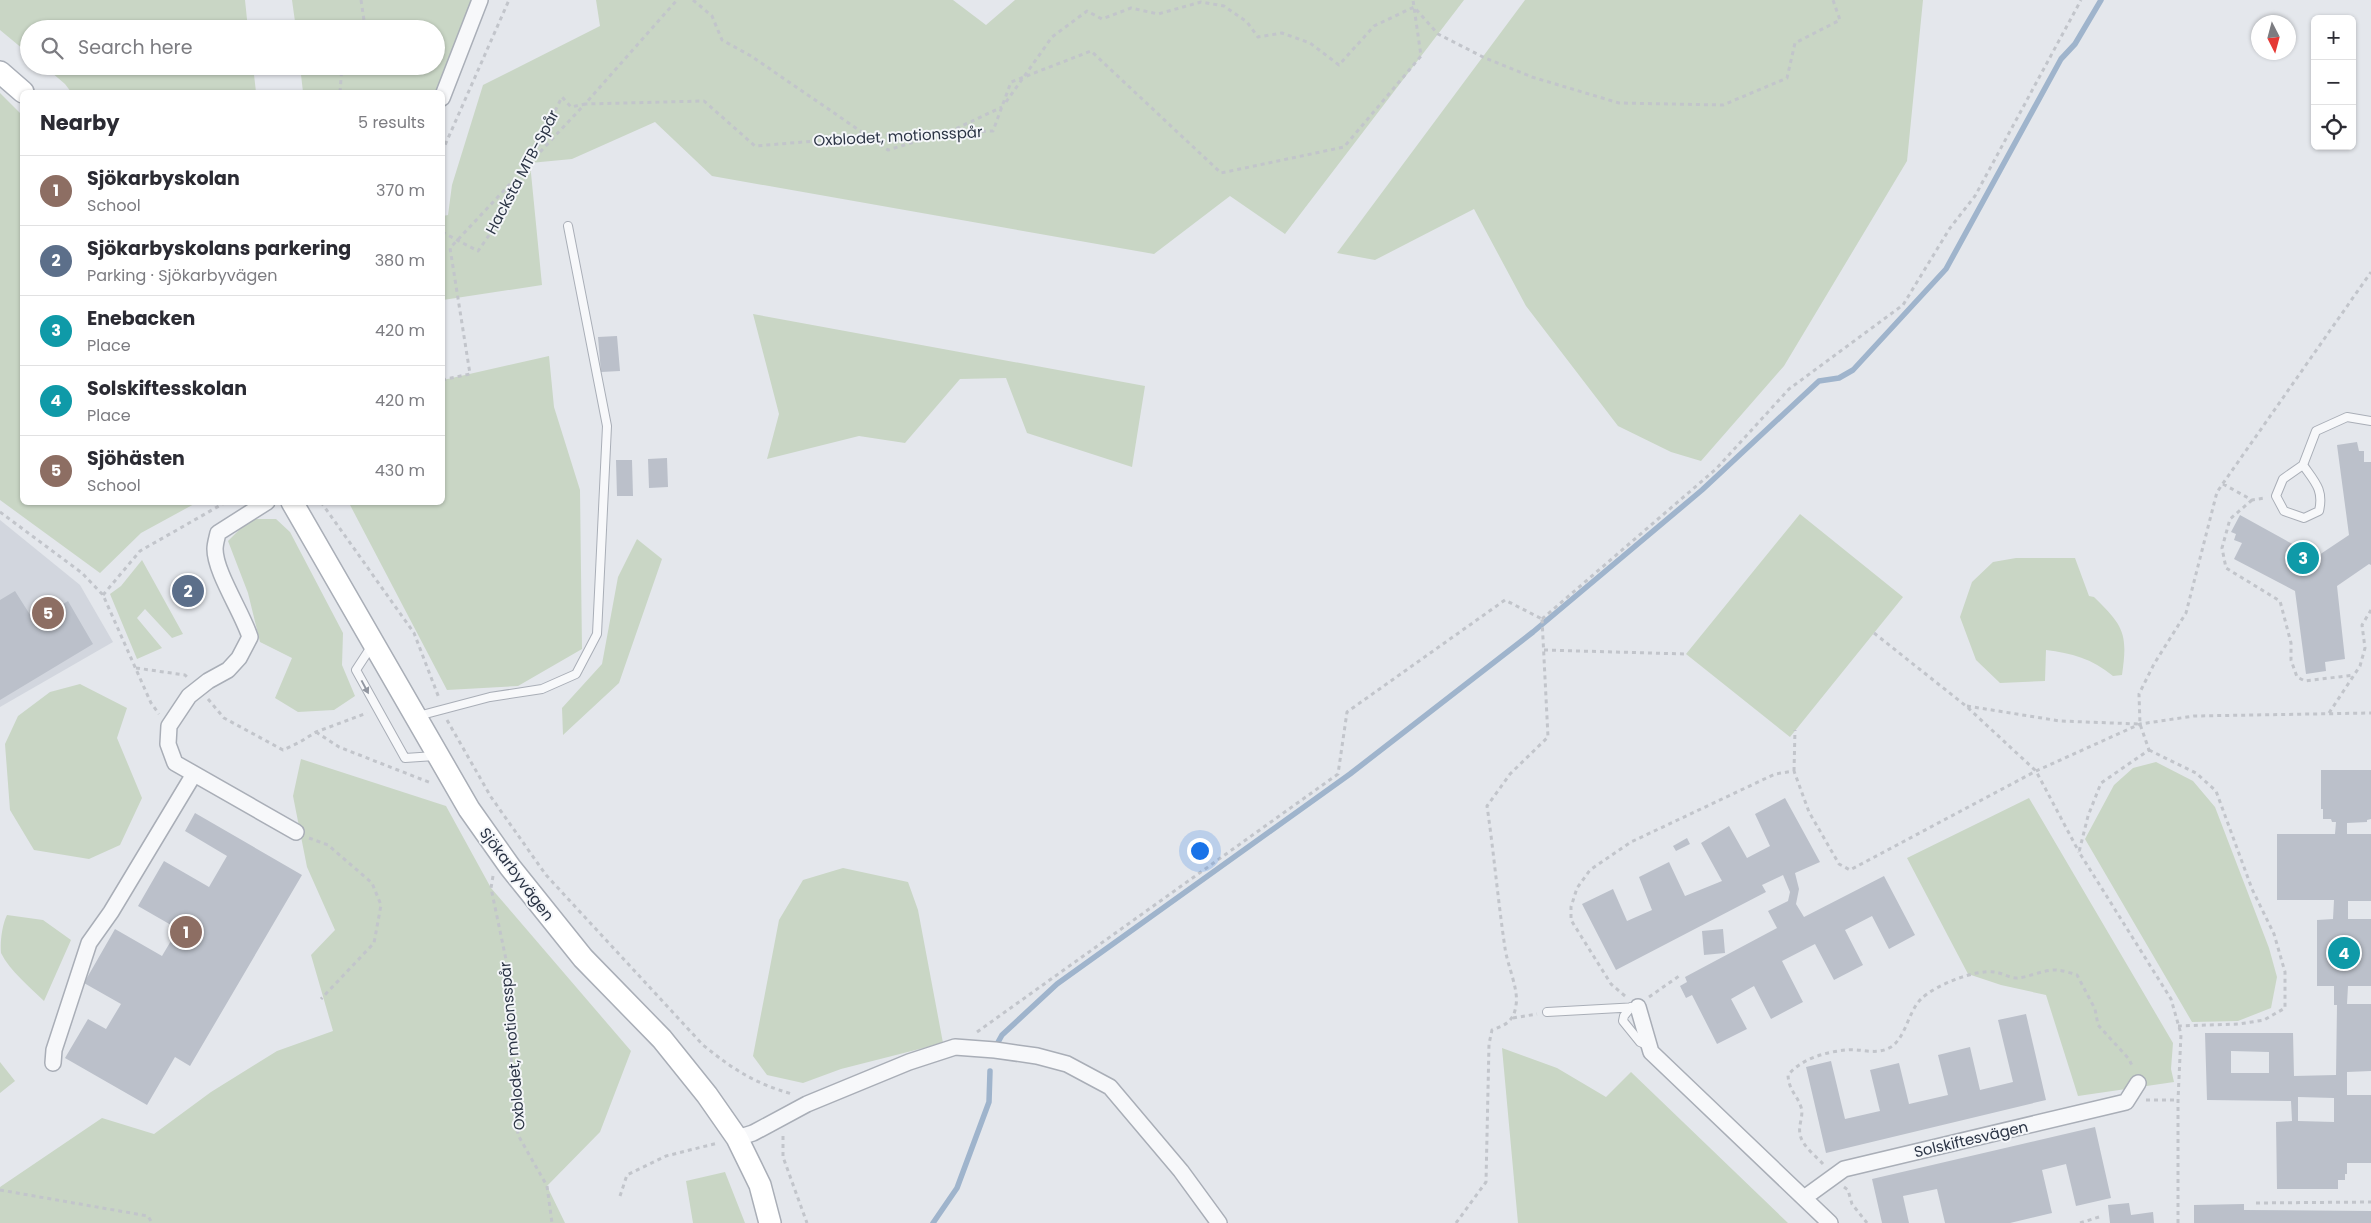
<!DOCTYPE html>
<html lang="en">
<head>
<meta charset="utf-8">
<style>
  :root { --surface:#fff; --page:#f2f2f3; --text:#2b2b33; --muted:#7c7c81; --line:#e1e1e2; --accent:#d1495b }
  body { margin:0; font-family:Poppins,sans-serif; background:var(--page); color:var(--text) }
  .controls { position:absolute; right:15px; top:15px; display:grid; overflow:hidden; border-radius:8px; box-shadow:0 1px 4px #0004 }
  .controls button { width:45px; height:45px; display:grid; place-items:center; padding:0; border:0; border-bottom:1px solid var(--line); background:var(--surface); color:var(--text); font:25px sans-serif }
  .compass { position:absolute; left:2251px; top:15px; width:45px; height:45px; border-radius:50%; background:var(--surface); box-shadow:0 1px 4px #0004; rotate:174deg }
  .you { position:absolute; left:1199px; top:850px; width:18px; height:18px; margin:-12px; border:4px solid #fff; border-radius:50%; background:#1a73e8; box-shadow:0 0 0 8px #1a73e833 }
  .badge { display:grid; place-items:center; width:32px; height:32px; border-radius:50%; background:var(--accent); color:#fff; font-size:16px; font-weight:700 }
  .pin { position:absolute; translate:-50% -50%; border:2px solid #fff; box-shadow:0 1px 5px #0006 }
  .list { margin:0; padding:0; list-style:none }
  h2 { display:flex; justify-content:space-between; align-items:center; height:65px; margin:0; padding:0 20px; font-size:21px }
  h2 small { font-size:16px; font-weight:400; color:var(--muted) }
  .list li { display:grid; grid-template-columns:32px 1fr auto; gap:15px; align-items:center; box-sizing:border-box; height:70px; padding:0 20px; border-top:1px solid var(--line) }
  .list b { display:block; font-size:19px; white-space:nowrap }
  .list p { margin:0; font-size:16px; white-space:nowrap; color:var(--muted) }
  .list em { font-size:16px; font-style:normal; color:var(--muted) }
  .icon { flex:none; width:28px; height:28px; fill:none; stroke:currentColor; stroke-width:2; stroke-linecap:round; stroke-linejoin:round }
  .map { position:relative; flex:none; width:2371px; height:1223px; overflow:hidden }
  .search { position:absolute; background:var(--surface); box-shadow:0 1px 4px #0004; left:20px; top:20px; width:425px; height:55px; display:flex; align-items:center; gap:12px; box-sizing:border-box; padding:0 18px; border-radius:28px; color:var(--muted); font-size:19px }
  .panel { position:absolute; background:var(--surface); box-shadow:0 1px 4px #0004; left:20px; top:90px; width:425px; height:415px; border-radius:8px }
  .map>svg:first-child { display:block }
</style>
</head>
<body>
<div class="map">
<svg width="2371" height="1223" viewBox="0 0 2371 1223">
  <rect width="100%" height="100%" fill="#e4e7ec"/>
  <path fill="#d2d6de" d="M 0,520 L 80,585 L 113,642 L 0,707 Z"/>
  <path fill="#c9d6c5" d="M 0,0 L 245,0 L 248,29 L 29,29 L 29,54 L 0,30 Z
    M 292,0 L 474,0 L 438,92 L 303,92 L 300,66 L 436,66 L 436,29 L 296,29 Z
    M 596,0 L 953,0 L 986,25 L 1015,0 L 1464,0 L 1285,234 L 1230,196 L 1154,254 L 712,176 L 655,122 L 572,159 L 530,163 L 542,285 L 443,300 L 443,216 L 448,215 L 452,185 L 483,85 L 600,26 Z
    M 1525,0 L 1923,0 L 1907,161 L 1784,366 L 1701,461 L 1671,452 L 1618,426 L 1526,306 L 1474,209 L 1375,260 L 1337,253 Z
    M 44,66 L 253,66 L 256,92 L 71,92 L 65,84 Z
    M 0,93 L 22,115 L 22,502 L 196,503 L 141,533 L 100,573 L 0,500 Z
    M 753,314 L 1145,386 L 1132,467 L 1027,433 L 1006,378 L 960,379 L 905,443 L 859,436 L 767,459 L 779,414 Z
    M 549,356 L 554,407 L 580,490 L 582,649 L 518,686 L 447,690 L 349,503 L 442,502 L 443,380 Z
    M 1800,514 L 1903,597 L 1790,737 L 1686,654 Z
    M 250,519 L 276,519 L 290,532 L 343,633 L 342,665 L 355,696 L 334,710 L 298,712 L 275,698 L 292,658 L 260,642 L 248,593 L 228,541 Z
    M 637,539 L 662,559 L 619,683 L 563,735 L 562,708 L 602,664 L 618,577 Z
    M 2016,558 L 2075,558 L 2089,596 L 2094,597 C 2124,626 2128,634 2122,675 L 2113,676 C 2093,659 2071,653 2046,650 L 2045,681 L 2000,683 L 1976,660 L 1960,617 L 1972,582 L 1993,562 Z
    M 142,560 L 183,634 L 172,638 L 145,609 L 137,618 L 162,648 L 137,659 L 110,594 L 121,586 Z
    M 80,684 L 127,708 L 117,738 L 142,798 L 120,845 L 89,859 L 34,850 L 10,810 L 5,744 L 18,716 L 50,692 Z
    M 301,759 L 446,806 L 491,888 L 631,1051 L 600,1132 L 547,1186 L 565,1223 L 0,1223 L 0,1187 L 102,1118 L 154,1134 L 211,1092 L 277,1051 L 333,1031 L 311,955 L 335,930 L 307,867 L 293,796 Z
    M 2156,762 L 2193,781 L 2215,807 L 2269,948 L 2277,977 L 2271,1008 L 2238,1021 L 2192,1022 L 2085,839 L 2114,785 L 2133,768 Z
    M 2029,798 L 2173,1043 L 2171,1069 L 2174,1082 L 2078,1096 L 2046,995 L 2001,985 L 1968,974 L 1907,858 Z
    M 843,868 L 908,882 L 918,910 L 943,1043 L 841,1069 L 803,1083 L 767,1075 L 753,1056 L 779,920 L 803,880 Z
    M 7,915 L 43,920 L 71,940 L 44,1001 C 30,987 10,971 1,953 C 0,942 2,925 7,915 Z
    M 1502,1048 L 1557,1068 L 1606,1097 L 1631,1072 L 1788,1223 L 1518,1223 Z
    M 0,1062 L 15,1081 L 0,1093 Z
    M 725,1172 L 745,1223 L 693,1223 L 686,1181 Z"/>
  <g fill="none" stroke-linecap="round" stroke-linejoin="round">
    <path stroke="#9fb4cc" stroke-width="5.5" d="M 997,1044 L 1002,1035 L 1057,984 L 1350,774 L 1533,632 L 1702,490 L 1819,381 L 1839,378 L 1853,370 L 1946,269 L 2061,59 L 2075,44 L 2101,0
      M 933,1223 L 957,1188 L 989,1102 L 990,1071"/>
  </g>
  <path fill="#bbc0ca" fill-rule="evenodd" d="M 617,336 L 620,371 L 601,372 L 598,337 Z
    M 2357,442 L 2359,451 L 2364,451 L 2364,462 L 2371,462 L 2371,565 L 2369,564 L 2337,586 L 2345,659 L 2325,662 L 2326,671 L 2306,674 L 2295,591 L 2234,559 L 2242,543 L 2234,540 L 2236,534 L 2231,532 L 2240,515 L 2316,557 L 2349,535 L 2337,445 Z
    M 667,458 L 668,487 L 649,488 L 648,459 Z
    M 616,460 L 632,460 L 633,496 L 617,496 Z
    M 15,591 L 34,621 L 68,601 L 93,644 L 0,700 L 0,600 Z
    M 2321,770 L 2371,770 L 2371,819 L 2367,820 L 2367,822 L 2347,823 L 2347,834 L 2371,834 L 2371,901 L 2348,901 L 2348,919 L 2371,919 L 2371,986 L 2348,986 L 2347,1004 L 2371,1004 L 2371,1071 L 2347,1072 L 2347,1095 L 2371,1095 L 2371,1163 L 2347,1163 L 2347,1174 L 2345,1174 L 2345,1180 L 2338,1180 L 2338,1189 L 2277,1189 L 2276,1122 L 2292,1121 L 2291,1101 L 2207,1100 L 2205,1033 L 2293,1033 L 2294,1076 L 2336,1075 L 2337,1005 L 2334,1005 L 2334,986 L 2317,986 L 2317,920 L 2333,919 L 2334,900 L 2277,900 L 2277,834 L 2335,834 L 2336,822 L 2332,822 L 2331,819 L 2323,819 L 2323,809 L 2321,809 ZM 2231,1051 L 2269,1052 L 2269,1073 L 2231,1073 ZM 2298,1097 L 2334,1098 L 2334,1122 L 2298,1121 Z
    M 1785,798 L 1820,862 L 1795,873 L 1799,889 L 1796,904 L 1804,917 L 1884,876 L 1915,935 L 1889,949 L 1872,916 L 1845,930 L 1863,965 L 1834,980 L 1815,944 L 1782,961 L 1803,1002 L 1771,1019 L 1754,986 L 1731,999 L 1747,1029 L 1717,1044 L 1692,995 L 1686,998 L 1680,986 L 1687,982 L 1685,977 L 1777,928 L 1768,911 L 1788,901 L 1790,892 L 1783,875 L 1762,885 L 1766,892 L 1616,970 L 1582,904 L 1613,889 L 1627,921 L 1652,910 L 1639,877 L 1669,862 L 1685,896 L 1722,881 L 1701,843 L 1729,826 L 1747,858 L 1770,846 L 1755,814 Z
    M 195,813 L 302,875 L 190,1066 L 175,1057 L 147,1105 L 65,1058 L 88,1019 L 106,1029 L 121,1004 L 84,983 L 115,929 L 162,956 L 178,929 L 138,906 L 164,861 L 209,887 L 227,856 L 185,831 Z
    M 1687,838 L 1690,844 L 1676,851 L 1673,846 Z
    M 1723,929 L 1725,953 L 1704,955 L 1702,931 Z
    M 2026,1014 L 2046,1100 L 1826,1153 L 1806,1067 L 1831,1061 L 1845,1119 L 1880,1111 L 1870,1070 L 1899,1063 L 1909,1104 L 1948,1095 L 1938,1055 L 1970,1047 L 1980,1090 L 2013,1082 L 1998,1020 Z
    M 2095,1127 L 2111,1198 L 2076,1206 L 2066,1164 L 2042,1170 L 2052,1213 L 2010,1223 L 1945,1223 L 1937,1189 L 1903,1196 L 1909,1223 L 1882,1223 L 1872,1179 Z
    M 2129,1203 L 2131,1215 L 2153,1212 L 2154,1223 L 2110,1223 L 2108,1205 Z
    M 2244,1204 L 2244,1210 L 2371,1211 L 2371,1223 L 2194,1223 L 2194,1205 Z"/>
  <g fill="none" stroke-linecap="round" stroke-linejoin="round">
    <g stroke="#a9aeb7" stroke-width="10">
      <path id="lane" d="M 2303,465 C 2315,482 2324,490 2319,511 L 2304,518 L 2284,511 L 2276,496 L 2283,479 L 2303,465 L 2316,431 L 2347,417 L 2371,421
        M 371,647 L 356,670 L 405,758 L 435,756
        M 418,716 L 490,697 L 542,689 L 576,674 L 597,634 L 607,426 L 568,226
        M 1631,1007 L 1624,1016 L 1623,1021 L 1640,1042 L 1649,1046
        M 1547,1012 L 1638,1007"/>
    </g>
    <g stroke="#a9aeb7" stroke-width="18">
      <path id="street" d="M 442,98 L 480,0
        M 267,502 L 218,533 C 217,538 215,544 215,549 C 215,572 242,612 250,637 L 239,658 L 228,670 L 208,681 L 189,696 L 169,726 L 168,744 L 175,763 L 296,832
        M 1638,1007 L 1651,1052 L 1830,1223
        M 53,1063 L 54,1050 L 89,943 L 111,912 L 194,774
        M 737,1138 L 753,1133 L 807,1104 L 909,1062 L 955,1047 L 995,1050 L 1037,1056 L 1067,1064 L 1110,1087 L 1181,1171 L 1219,1223
        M 1804,1198 L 1844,1169 L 2126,1102 L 2138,1083"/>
    </g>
    <g stroke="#a9aeb7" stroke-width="24">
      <path id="secondary" d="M 0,72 L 23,92
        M 292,502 L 469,809 L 510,867 L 583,958 L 662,1039 L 707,1095 L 737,1138 L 760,1185 L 770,1223"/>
    </g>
    <path stroke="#c2c5cb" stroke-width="3" stroke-dasharray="4 4" stroke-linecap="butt" d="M 361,0 L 365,27 L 364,29
      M 693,0 L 712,16 L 722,40 L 751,56 L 888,150 L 941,134
      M 340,92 L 342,66
      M 1006,102 L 1052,37 L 1087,11 L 1102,19 L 1131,8 L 1158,14 L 1201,2 L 1224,6 L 1247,22 L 1258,37 L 1282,33 L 1310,43 L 1339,65 L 1374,26 L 1414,7 L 1438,34 L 1483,57 L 1532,77 L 1619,103 L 1723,105 L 1787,78 L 1795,43 L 1840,20 L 1833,0
      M 949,132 L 1002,107
      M 442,152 L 509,0
      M 530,161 L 562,97 L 571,107 L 585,104 L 677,0
      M 442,232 L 478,251 L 499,221 L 526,169
      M 442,380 L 470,374 L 450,248 L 585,104 L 704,101 L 755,146 L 887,135 L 993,131 L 1011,82 L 1091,51 L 1221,173 L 1344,147 L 1421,56 L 1413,0
      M 2223,484 L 2252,500 L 2265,498
      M 2252,500 L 2230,519 L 2222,548 L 2226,568 L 2280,601 L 2291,643 L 2291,660 L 2297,677 L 2305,681 L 2354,675
      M 321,502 L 414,633 L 439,698
      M 0,512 L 82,573 L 103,595 L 151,703 L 159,714
      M 103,595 L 140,551 L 226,502
      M 1542,619 L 1716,469 L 1789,389 L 1903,305 L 1950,228 L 1975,196 L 2081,0
      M 1874,633 L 1966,706 L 2036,771 L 2079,852
      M 1544,650 L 1686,654
      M 136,668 L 185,675 L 188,678
      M 208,699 L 224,718 L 283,750 L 300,742 L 316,732 L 367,713
      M 1967,706 L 2060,721 L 2139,724
      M 2329,713 L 2360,666 L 2365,648 L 2362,625 L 2371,610
      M 447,720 L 491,797 L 546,875 L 703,1045 C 734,1070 754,1083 792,1094
      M 316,732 L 339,747 L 431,783
      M 2149,750 L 2196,773 L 2216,791 L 2252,889 L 2274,934 L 2285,972 L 2285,1008 L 2264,1020 L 2239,1024 L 2178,1026
      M 1794,771 L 1795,730
      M 309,838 L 328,845 L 372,883 L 381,905 L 374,943 L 321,999
      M 493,876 L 491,888 L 508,969 L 512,1078 L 518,1135 L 547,1186 L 552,1223
      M 1625,996 L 1611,984 L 1571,920 L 1571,907 L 1577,888 L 1590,870 L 1631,842 L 1775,774 L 1794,771 L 1809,812 L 1839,864 L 1850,870 L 2036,771 L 2140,724 L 2194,716 L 2371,713
      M 1649,997 L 1679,976
      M 1513,1018 L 1537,1014
      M 977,1032 L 1338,774 L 1347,712 L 1505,600 L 1542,619
      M 2146,1100 L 2178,1100
      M 783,1136 L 783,1157 L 807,1223
      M 1823,1164 C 1815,1155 1802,1146 1800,1134 C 1798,1125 1804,1116 1801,1107 C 1796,1093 1789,1091 1788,1075 C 1801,1059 1825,1052 1846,1050 C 1861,1048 1876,1056 1891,1047 C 1906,1037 1908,1012 1921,999 C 1935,985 1976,969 1995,972 C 2002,973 2009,978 2017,978 C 2030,977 2045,969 2058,970 C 2064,971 2071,973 2077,975 L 2095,1009 L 2098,1025 L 2129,1059 L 2133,1068
      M 1844,1187 L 1848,1190 L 1852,1204 L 1867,1223
      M 0,1190 L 148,1216 L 152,1223
      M 620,1196 L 627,1175 L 666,1156 L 718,1143
      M 2256,1203 L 2371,1202
      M 1456,1223 L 1486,1182 L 1489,1044 L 1492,1030 C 1506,1025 1514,1021 1516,1005 C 1519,990 1507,964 1505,948 C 1498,901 1494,854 1487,806 L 1510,774 L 1548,737 L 1542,619
      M 2080,1223 L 2099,1217
      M 2178,1223 L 2178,1100 L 2181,1034 L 2171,999 L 2079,852 L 2088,816 L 2101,783 L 2149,750 L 2140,724 L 2139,694 L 2154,664 L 2186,613 L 2217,492 L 2371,272"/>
    <use href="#lane" stroke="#f7f8fa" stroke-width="8"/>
    <use href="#street" stroke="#f7f8fa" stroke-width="15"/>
    <use href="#secondary" stroke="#fff" stroke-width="21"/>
  </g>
  <defs><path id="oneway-solid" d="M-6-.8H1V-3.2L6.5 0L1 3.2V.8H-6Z" transform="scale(1.25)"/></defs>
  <use fill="#9196a0" href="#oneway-solid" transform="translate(365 687) rotate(62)"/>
  <g text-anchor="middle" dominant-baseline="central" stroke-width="4" stroke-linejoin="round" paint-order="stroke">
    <g font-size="15" fill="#2b3445" stroke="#f4f6f9">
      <text transform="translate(898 136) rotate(-3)">Oxblodet, motionsspår</text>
      <text transform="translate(522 172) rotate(-62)">Hacksta MTB-Spår</text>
      <text transform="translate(517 874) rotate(53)">Sjökarbyvägen</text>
      <text transform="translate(512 1046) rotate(-95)">Oxblodet, motionsspår</text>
      <text transform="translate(1971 1139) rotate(-13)">Solskiftesvägen</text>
    </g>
  </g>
</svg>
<div class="controls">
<button>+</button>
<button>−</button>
<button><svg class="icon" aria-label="locate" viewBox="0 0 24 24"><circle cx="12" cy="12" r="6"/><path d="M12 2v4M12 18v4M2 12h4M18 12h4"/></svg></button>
</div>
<svg class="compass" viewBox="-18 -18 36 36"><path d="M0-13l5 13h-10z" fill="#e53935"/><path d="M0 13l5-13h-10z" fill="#7c7c81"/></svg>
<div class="you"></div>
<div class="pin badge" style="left:186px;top:932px;background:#8d6e63">1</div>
<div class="pin badge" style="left:188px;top:591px;background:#5c6f8a">2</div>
<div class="pin badge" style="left:2303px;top:558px;background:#0f9aa8">3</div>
<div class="pin badge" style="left:2344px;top:953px;background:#0f9aa8">4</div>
<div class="pin badge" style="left:48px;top:613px;background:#8d6e63">5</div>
<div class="search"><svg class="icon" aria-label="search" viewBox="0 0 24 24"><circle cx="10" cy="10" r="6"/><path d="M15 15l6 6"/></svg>Search here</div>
<section class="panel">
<h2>Nearby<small>5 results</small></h2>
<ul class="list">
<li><span class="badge" style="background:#8d6e63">1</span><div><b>Sjökarbyskolan</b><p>School</p></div><em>370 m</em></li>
<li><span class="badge" style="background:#5c6f8a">2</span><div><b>Sjökarbyskolans parkering</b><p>Parking · Sjökarbyvägen</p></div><em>380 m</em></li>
<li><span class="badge" style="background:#0f9aa8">3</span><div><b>Enebacken</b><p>Place</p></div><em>420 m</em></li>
<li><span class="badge" style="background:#0f9aa8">4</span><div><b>Solskiftesskolan</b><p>Place</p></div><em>420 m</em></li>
<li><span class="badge" style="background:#8d6e63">5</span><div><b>Sjöhästen</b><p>School</p></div><em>430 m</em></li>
</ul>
</section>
</div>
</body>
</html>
